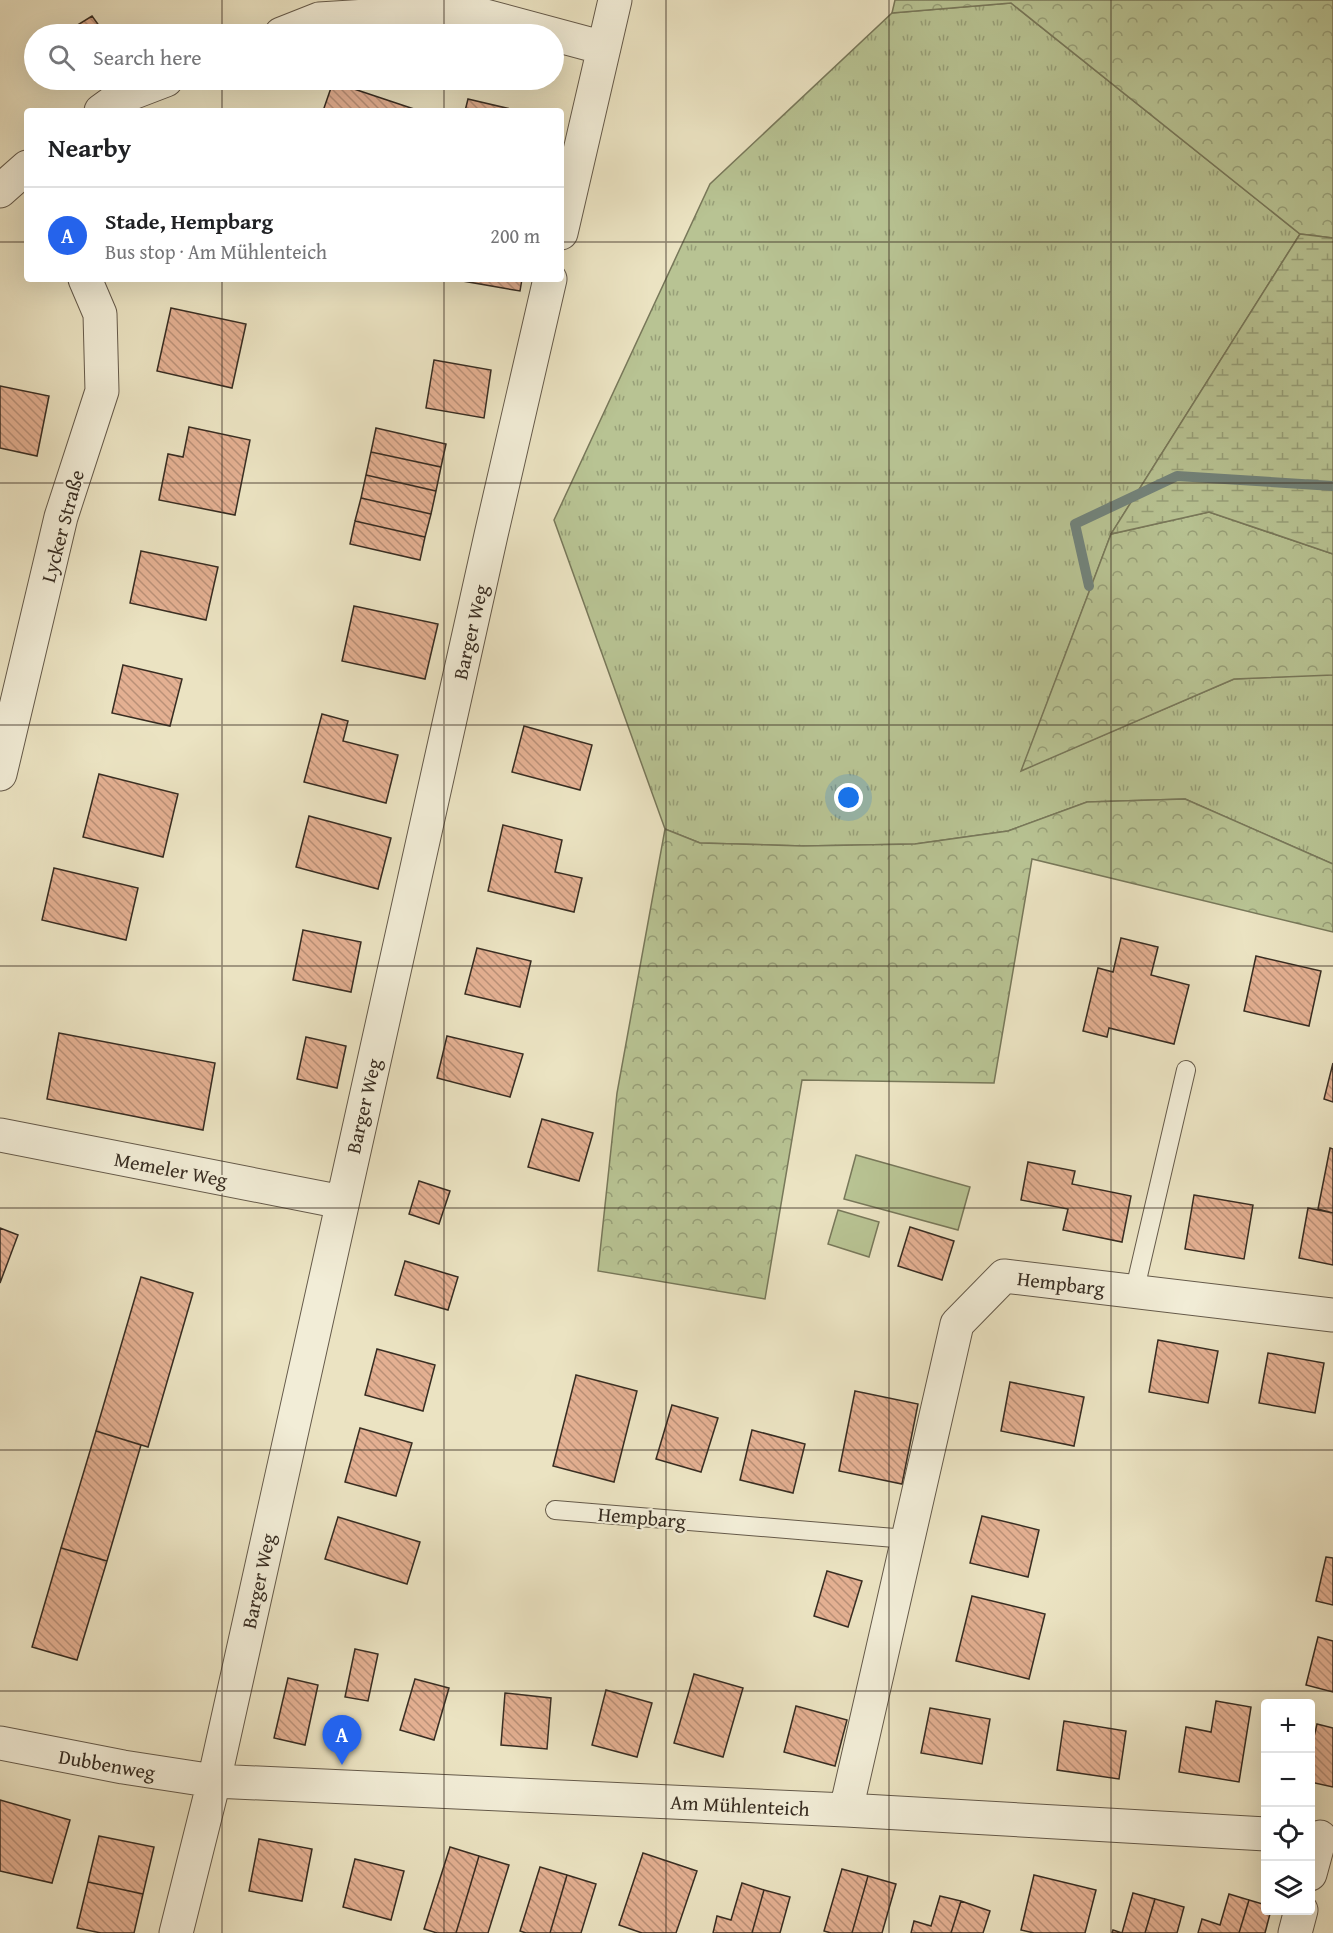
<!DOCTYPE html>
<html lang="en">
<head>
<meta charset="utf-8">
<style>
  :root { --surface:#fff; --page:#f2f2f2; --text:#202124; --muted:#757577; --line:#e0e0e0; --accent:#2563eb }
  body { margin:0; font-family:"Gentium Book Plus",serif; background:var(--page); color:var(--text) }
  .controls { position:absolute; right:18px; bottom:18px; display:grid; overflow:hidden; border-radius:6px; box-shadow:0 6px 24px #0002 }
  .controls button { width:54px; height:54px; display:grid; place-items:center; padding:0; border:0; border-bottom:2px solid var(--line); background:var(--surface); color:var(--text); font:30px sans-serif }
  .you { position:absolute; left:849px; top:798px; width:21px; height:21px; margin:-15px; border:4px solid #fff; border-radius:50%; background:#1a73e8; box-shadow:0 0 0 9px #1a73e833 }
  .badge { display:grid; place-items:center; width:39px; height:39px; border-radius:50%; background:var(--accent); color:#fff; font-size:20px; font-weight:700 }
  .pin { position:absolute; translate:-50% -50px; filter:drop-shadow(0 2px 3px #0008) }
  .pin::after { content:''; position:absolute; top:32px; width:21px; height:18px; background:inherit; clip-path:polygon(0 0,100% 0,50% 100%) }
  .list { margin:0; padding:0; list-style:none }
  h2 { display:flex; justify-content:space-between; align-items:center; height:78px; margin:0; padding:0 24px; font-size:26px }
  h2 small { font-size:20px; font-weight:400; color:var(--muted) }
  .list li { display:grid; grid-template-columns:39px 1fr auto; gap:18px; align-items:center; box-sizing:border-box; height:96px; padding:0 24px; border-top:2px solid var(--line) }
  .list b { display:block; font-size:22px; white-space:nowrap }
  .list p { margin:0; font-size:20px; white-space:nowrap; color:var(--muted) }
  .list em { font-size:20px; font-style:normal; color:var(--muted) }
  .icon { flex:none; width:33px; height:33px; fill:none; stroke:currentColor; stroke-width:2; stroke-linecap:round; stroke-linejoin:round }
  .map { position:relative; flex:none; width:1333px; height:1933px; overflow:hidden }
  .search { position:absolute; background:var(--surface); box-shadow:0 6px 24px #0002; left:24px; top:24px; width:540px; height:66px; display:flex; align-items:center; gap:15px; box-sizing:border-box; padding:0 21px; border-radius:33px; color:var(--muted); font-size:22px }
  .panel { position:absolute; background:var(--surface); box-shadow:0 6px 24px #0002; left:24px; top:108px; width:540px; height:174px; border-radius:6px }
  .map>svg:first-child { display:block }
</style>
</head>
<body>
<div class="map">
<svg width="1333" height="1933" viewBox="0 0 1333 1933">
  <defs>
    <pattern id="grass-tufts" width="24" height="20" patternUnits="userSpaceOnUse" patternTransform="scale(1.5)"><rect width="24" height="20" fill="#b8c393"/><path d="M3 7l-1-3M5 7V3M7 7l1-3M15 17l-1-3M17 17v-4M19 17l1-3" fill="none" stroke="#979f78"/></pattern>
    <pattern id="forest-crowns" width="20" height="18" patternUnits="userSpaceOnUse" patternTransform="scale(1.5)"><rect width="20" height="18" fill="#b8c393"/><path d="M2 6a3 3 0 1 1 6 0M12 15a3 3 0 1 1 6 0" fill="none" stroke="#979f78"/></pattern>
    <pattern id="wetland-marsh" width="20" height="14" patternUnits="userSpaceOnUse" patternTransform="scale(1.5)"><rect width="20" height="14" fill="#b8c393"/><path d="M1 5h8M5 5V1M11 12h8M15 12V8" fill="none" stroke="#979f78"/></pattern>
    <pattern id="building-back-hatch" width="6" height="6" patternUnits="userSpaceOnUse" patternTransform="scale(1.5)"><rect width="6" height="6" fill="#e4b092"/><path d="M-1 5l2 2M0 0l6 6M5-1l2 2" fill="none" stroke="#ba9077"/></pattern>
  </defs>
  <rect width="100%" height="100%" fill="#ebe3c2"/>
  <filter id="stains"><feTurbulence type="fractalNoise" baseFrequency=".00333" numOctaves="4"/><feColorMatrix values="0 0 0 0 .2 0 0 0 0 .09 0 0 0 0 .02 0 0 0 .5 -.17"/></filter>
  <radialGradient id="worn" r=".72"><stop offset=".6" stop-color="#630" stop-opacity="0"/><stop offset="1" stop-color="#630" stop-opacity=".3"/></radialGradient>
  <path fill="url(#grass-tufts)" stroke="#78785a" stroke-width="1.5" d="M 1011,3 L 1300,234 L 1111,534 L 1022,770 L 1234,679 L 1330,674 L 1333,675 L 1333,864 L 1185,799 L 1087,802 L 1008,831 L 915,844 L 803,846 L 700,843 L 665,829 L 554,520 L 710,184 L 892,13 Z"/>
  <path fill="url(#forest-crowns)" stroke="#78785a" stroke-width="1.5" d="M 895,0 L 1333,0 L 1333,238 L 1300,234 L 1011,3 L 892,13 Z
    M 1209,512 L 1333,554 L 1333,675 L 1234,679 L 1021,771 L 1111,534 Z
    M 1185,799 L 1333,864 L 1333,932 L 1032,859 L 994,1083 L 802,1080 L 765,1299 L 598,1271 L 617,1093 L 665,829 L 700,843 L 803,846 L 915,844 L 1008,831 L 1087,802 Z"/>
  <path fill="url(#wetland-marsh)" stroke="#78785a" stroke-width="1.5" d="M 1300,234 L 1333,238 L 1333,554 L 1209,512 L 1111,534 Z"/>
  <path fill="#b8c393" stroke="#78785a" stroke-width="1.5" d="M 856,1155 L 970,1187 L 958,1230 L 844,1199 Z
    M 838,1210 L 879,1222 L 869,1257 L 828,1244 Z"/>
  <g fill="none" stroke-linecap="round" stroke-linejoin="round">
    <path stroke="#72837b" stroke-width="10" d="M 1089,586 L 1075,524 L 1177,476 L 1333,486"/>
  </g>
  <path fill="url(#building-back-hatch)" stroke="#382d22" stroke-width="1.5" d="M 92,16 L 105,34 L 63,34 Z
    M 333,82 L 420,111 L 323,111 Z
    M 468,99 L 519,111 L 465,111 Z
    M 463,279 L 522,279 L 520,291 L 463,281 Z
    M 171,308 L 246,324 L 232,388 L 157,371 Z
    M 434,360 L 491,370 L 484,418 L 426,408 Z
    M 0,386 L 49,396 L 37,456 L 0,448 Z
    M 189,427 L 250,440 L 235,515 L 159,500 L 168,454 L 183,457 Z
    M 376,428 L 446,444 L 441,467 L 371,452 Z
    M 371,452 L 441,467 L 436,491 L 366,475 Z
    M 366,475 L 436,491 L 431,514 L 361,498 Z
    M 361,498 L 431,514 L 425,537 L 355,521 Z
    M 355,521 L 425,537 L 420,560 L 350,544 Z
    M 141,551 L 218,567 L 206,620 L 130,603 Z
    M 354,606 L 438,624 L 425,679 L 342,661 Z
    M 123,665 L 182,679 L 170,726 L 112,713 Z
    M 322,714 L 348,721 L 343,741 L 398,755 L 386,803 L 304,782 Z
    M 524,726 L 592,745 L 580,790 L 512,772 Z
    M 99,774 L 178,794 L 163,857 L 83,837 Z
    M 309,816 L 391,838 L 378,889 L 296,867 Z
    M 503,825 L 562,840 L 555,872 L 582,878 L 574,912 L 488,891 Z
    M 54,868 L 138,888 L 126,940 L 42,920 Z
    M 303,930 L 361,942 L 351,992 L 293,980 Z
    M 1121,938 L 1158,947 L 1151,975 L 1189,985 L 1174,1044 L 1109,1028 L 1107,1037 L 1083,1031 L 1098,968 L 1113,972 Z
    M 477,948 L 531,961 L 520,1007 L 465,994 Z
    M 1256,956 L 1321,971 L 1309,1026 L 1244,1011 Z
    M 59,1033 L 215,1063 L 203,1130 L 47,1099 Z
    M 447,1036 L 523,1054 L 510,1097 L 437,1078 Z
    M 306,1037 L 346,1046 L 337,1088 L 297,1079 Z
    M 1333,1063 L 1333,1102 L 1324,1099 Z
    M 542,1119 L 593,1133 L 579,1181 L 528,1167 Z
    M 1330,1148 L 1333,1149 L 1333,1213 L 1318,1209 Z
    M 1028,1162 L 1075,1171 L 1072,1184 L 1131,1196 L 1122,1242 L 1063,1230 L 1068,1209 L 1021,1200 Z
    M 419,1181 L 450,1191 L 439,1224 L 409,1214 Z
    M 1194,1195 L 1253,1205 L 1244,1259 L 1185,1249 Z
    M 1308,1208 L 1333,1213 L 1333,1265 L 1299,1258 Z
    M 910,1227 L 954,1241 L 942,1280 L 898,1266 Z
    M 0,1228 L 18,1235 L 0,1283 Z
    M 405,1261 L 458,1277 L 448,1310 L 395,1295 Z
    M 141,1277 L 193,1293 L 148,1447 L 96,1431 Z
    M 1158,1340 L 1218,1351 L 1208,1403 L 1149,1392 Z
    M 377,1349 L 435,1365 L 423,1411 L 365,1395 Z
    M 1268,1353 L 1324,1363 L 1315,1413 L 1259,1403 Z
    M 576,1375 L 637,1391 L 614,1482 L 553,1466 Z
    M 1010,1382 L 1084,1397 L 1074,1446 L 1001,1431 Z
    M 855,1391 L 918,1404 L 902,1484 L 839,1471 Z
    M 672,1405 L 718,1418 L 701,1472 L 656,1459 Z
    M 360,1428 L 412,1443 L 396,1496 L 345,1482 Z
    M 752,1430 L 805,1444 L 793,1493 L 740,1480 Z
    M 96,1431 L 141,1445 L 107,1561 L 61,1548 Z
    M 982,1516 L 1039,1530 L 1028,1577 L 970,1563 Z
    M 338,1517 L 420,1542 L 407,1584 L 325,1559 Z
    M 61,1548 L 107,1561 L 77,1660 L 32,1647 Z
    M 1326,1557 L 1333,1558 L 1333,1605 L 1316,1601 Z
    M 827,1571 L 862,1581 L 848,1627 L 814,1616 Z
    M 972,1596 L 1045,1614 L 1029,1679 L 956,1661 Z
    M 1318,1637 L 1333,1641 L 1333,1692 L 1306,1685 Z
    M 355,1649 L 378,1654 L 368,1701 L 345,1697 Z
    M 694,1674 L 743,1688 L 723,1757 L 674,1743 Z
    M 288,1678 L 318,1685 L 305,1745 L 274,1738 Z
    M 415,1679 L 449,1688 L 434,1740 L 400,1730 Z
    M 606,1690 L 652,1703 L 637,1757 L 592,1745 Z
    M 505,1693 L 551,1698 L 547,1749 L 501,1745 Z
    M 1216,1701 L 1251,1707 L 1239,1782 L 1179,1772 L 1186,1727 L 1211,1732 Z
    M 796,1706 L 847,1720 L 835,1766 L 784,1752 Z
    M 930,1708 L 990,1719 L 982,1764 L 921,1753 Z
    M 1064,1721 L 1126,1731 L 1119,1779 L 1057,1770 Z
    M 1317,1724 L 1333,1728 L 1333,1787 L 1310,1782 L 1310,1754 Z
    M 0,1800 L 70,1820 L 52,1883 L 0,1871 Z
    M 99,1836 L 154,1847 L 143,1894 L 88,1882 Z
    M 259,1839 L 312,1849 L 302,1901 L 249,1891 Z
    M 450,1847 L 479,1856 L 456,1933 L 437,1933 L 424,1929 Z
    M 643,1853 L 697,1871 L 676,1933 L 642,1933 L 619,1925 Z
    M 479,1856 L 509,1865 L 488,1933 L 456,1933 Z
    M 355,1859 L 404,1871 L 391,1920 L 343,1907 Z
    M 540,1867 L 567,1875 L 550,1933 L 526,1933 L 520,1931 Z
    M 842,1869 L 868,1876 L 852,1933 L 831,1933 L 824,1931 Z
    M 567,1875 L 596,1884 L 581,1933 L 550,1933 Z
    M 1034,1875 L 1096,1890 L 1085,1933 L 1034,1933 L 1021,1930 Z
    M 868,1876 L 896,1884 L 882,1933 L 852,1933 Z
    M 88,1882 L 143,1894 L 134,1933 L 101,1933 L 77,1928 Z
    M 742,1883 L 764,1890 L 752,1933 L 713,1933 L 717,1916 L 731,1920 Z
    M 764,1890 L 790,1897 L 780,1933 L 752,1933 Z
    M 1133,1893 L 1155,1899 L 1145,1933 L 1112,1933 L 1113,1930 L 1122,1933 Z
    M 1229,1894 L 1249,1900 L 1239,1933 L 1198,1933 L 1202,1919 L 1220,1925 Z
    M 940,1896 L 961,1901 L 951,1933 L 911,1933 L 914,1921 L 931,1926 Z
    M 1155,1899 L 1184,1907 L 1177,1933 L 1145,1933 Z
    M 1249,1900 L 1266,1905 L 1266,1910 L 1271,1910 L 1265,1933 L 1239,1933 Z
    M 961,1901 L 990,1911 L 983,1933 L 951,1933 Z"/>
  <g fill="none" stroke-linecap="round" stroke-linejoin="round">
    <g stroke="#655a4a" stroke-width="20">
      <path id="service" d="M 1134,1293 L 1186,1070
        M 555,1510 L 907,1539"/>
    </g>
    <g stroke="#655a4a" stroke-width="35">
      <path id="minor" d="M 281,34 L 319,19 L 463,10 L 604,48
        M 101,111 L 119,98 L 166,80
        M 0,191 L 27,167
        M 561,233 L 615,0
        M 0,774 L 61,517 L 102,391 L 100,314 L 85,279
        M 0,1135 L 342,1202
        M 0,1743 L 123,1767 L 214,1781 L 846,1810 L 1266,1834
        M 846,1810 L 957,1324 L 1004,1276 L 1333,1315
        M 1310,1874 L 1320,1837
        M 176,1933 L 214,1781 L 491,535 L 550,279
        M 1295,1933 L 1301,1910"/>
    </g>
    <use href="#service" stroke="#f2edd7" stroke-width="18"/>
    <use href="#minor" stroke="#f2edd7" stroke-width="33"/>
  </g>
  <path fill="none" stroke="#382d22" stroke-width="1.5" stroke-opacity="0.55" d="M 222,0 L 222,34M 444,0 L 444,34M 666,0 L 666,1933M 889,0 L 889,1933M 1111,0 L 1111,1933M 222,80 L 222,111M 444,80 L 444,111M 0,242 L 27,242M 561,242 L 1333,242M 222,279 L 222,1933M 444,279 L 444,1933M 0,483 L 1333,483M 0,725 L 1333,725M 0,966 L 1333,966M 0,1208 L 1333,1208M 0,1450 L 1333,1450M 0,1691 L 1333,1691"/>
  <g text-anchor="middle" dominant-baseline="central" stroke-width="4.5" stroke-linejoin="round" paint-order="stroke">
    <g font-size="20" fill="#382d22" stroke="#f2edd7">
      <text transform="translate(62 526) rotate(-75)">Lycker Straße</text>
      <text transform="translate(470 632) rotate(-77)">Barger Weg</text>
      <text transform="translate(363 1106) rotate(-77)">Barger Weg</text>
      <text transform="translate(171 1169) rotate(11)">Memeler Weg</text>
      <text transform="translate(1061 1283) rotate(7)">Hempbarg</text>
      <text transform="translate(642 1517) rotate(5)">Hempbarg</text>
      <text transform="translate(258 1581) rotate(-78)">Barger Weg</text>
      <text transform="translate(107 1764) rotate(10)">Dubbenweg</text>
      <text transform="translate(740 1805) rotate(3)">Am Mühlenteich</text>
    </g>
  </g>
  <rect width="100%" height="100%" filter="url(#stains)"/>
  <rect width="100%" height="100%" fill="url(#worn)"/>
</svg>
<div class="controls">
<button>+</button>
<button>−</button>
<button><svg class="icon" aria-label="locate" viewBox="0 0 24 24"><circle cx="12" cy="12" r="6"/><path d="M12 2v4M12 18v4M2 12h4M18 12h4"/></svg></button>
<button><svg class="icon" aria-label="layers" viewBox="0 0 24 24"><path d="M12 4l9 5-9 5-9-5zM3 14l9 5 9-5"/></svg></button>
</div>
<div class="you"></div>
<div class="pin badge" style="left:342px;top:1765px">A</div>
<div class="search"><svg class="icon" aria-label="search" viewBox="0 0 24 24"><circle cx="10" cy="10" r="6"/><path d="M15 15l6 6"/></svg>Search here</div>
<section class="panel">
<h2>Nearby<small></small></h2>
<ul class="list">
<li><span class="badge">A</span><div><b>Stade, Hempbarg</b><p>Bus stop · Am Mühlenteich</p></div><em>200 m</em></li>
</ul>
</section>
</div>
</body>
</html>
